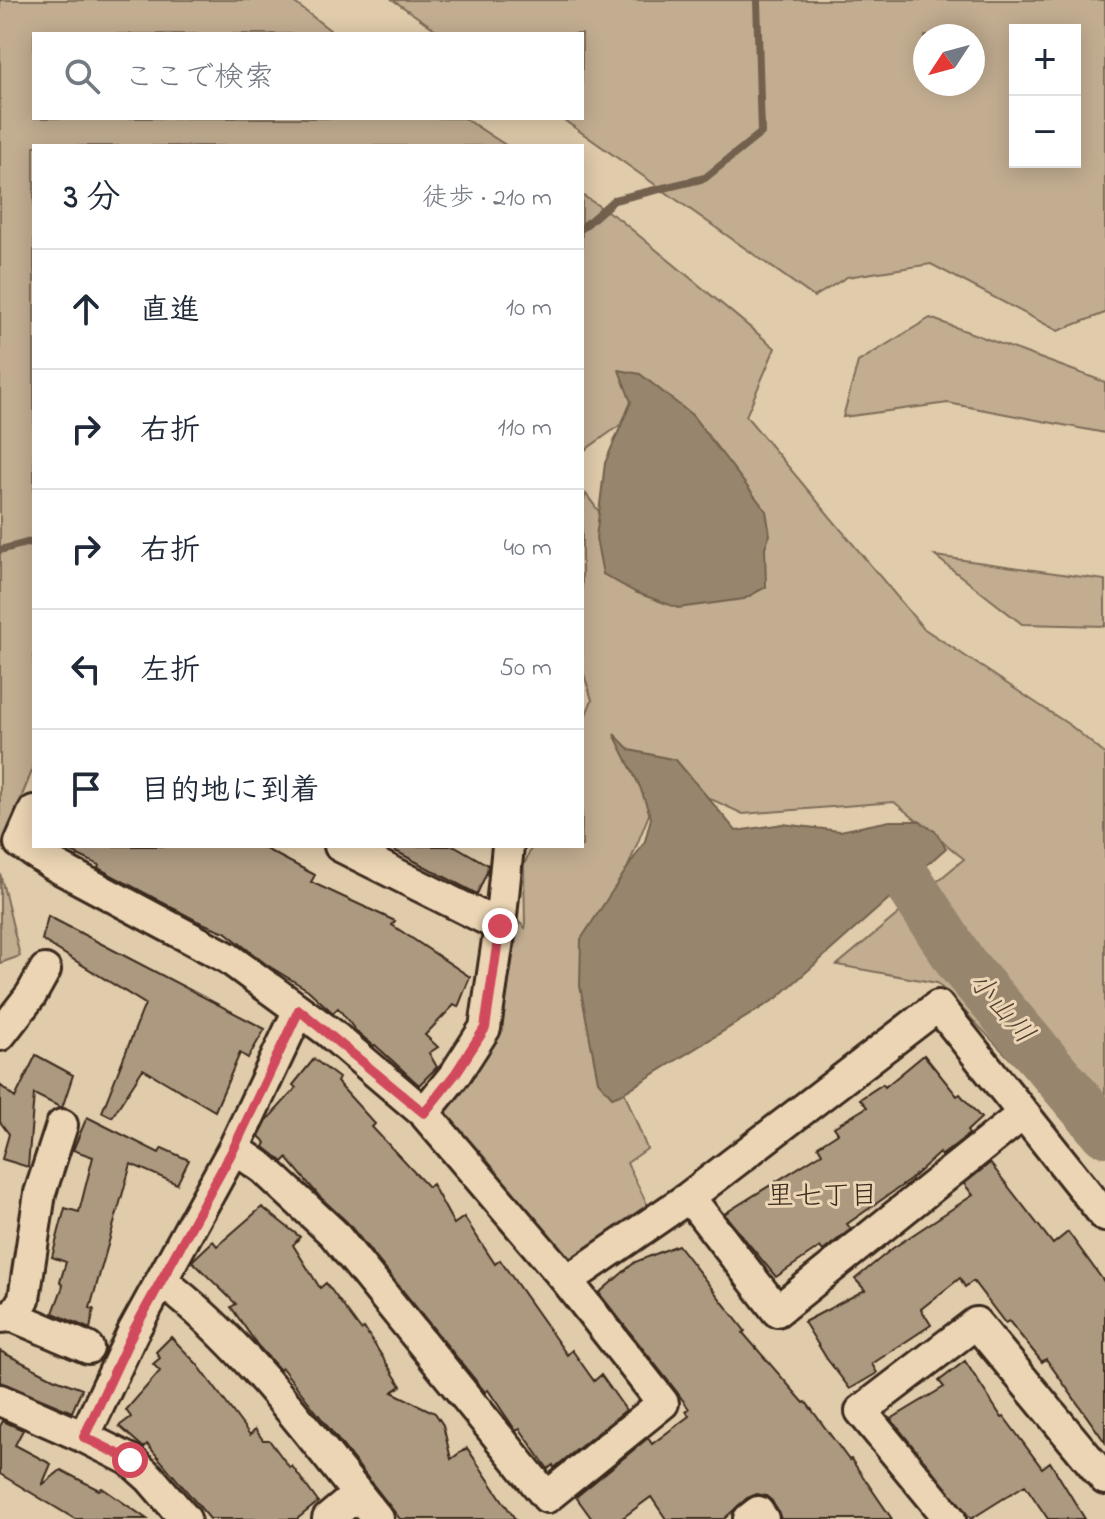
<!DOCTYPE html>
<html lang="ja">
<head>
<meta charset="utf-8">
<style>
  :root { --surface:#fff; --page:#f6f6f7; --text:#1f2937; --muted:#747a83; --line:#e0e1e3 }
  body { margin:0; font-family:"Indie Flower","Klee One",sans-serif; background:var(--page); color:var(--text) }
  .controls { position:absolute; right:24px; top:24px; display:grid; overflow:hidden; border-radius:0px; box-shadow:0 4px 20px #0003 }
  .controls button { width:72px; height:72px; display:grid; place-items:center; padding:0; border:0; border-bottom:2px solid var(--line); background:var(--surface); color:var(--text); font:40px sans-serif }
  .compass { position:absolute; left:913px; top:24px; width:72px; height:72px; border-radius:50%; background:var(--surface); box-shadow:0 4px 20px #0003; rotate:234deg }
  .stop { position:absolute; width:24px; height:24px; margin:-18px; border:6px solid #d1495b; border-radius:50%; background:#fff }
  .stop.end { background:#d1495b; border-color:#fff; box-shadow:0 2px 8px #0008 }
  .list { margin:0; padding:0; list-style:none }
  h2 { display:flex; justify-content:space-between; align-items:center; height:104px; margin:0; padding:0 32px; font-size:34px }
  h2 small { font-size:26px; font-weight:400; color:var(--muted) }
  .list li { display:grid; grid-template-columns:52px 1fr auto; gap:24px; align-items:center; box-sizing:border-box; height:120px; padding:0 32px; border-top:2px solid var(--line) }
  .list b { display:block; font-size:30px; white-space:nowrap }
  .list em { font-size:26px; font-style:normal; color:var(--muted) }
  .icon { flex:none; width:44px; height:44px; fill:none; stroke:currentColor; stroke-width:2; stroke-linecap:round; stroke-linejoin:round }
  .map { position:relative; flex:none; width:1105px; height:1519px; overflow:hidden }
  .search { position:absolute; background:var(--surface); box-shadow:0 4px 20px #0003; left:32px; top:32px; width:552px; height:88px; display:flex; align-items:center; gap:20px; box-sizing:border-box; padding:0 28px; border-radius:0px; color:var(--muted); font-size:30px }
  .panel { position:absolute; background:var(--surface); box-shadow:0 4px 20px #0003; left:32px; top:144px; width:552px; height:704px; border-radius:0px }
  .map>svg:first-child { display:block }
</style>
</head>
<body>
<div class="map">
<svg width="1105" height="1519" viewBox="0 0 1105 1519">
  <rect width="100%" height="100%" fill="#e0cbab"/>
  <filter id="ink" filterUnits="userSpaceOnUse"><feTurbulence type="fractalNoise" baseFrequency=".0125" numOctaves="2"/><feDisplacementMap in="SourceGraphic" scale="16" xChannelSelector="R" yChannelSelector="G"/><feConvolveMatrix kernelMatrix="1 2 1 2 8 2 1 2 1" color-interpolation-filters="sRGB"/></filter>
  <g filter="url(#ink)">
    <path fill="#c2ad91" stroke="#7e6c58" stroke-width="2" fill-rule="evenodd" d="M 0,0 L 291,0 L 335,34 L 34,34 L 34,118 L 464,118 L 507,146 L 34,146 L 34,766 L 0,850 Z
      M 393,0 L 1105,0 L 1105,313 L 1058,331 L 931,264 L 847,277 L 814,297 L 561,118 L 582,118 L 582,34 L 442,34 ZM 1015,30 L 1075,30 L 1075,162 L 1015,162 ZM 973,36 L 973,84 L 925,84 L 925,36 Z
      M 582,195 L 619,219 L 775,348 L 746,416 L 923,628 L 1071,726 L 1105,754 L 1105,1149 L 1095,1147 L 937,983 L 837,965 L 964,859 L 894,802 L 743,814 L 664,777 L 595,949 L 612,1061 L 647,1149 L 627,1163 L 649,1208 L 568,1268 L 440,1112 L 500,1033 L 519,922 L 525,928 L 524,865 L 532,846 L 582,846 L 582,724 L 592,700 L 582,668 L 582,505 L 586,494 L 637,563 L 653,402 L 582,452 Z
      M 930,318 L 1105,382 L 1105,433 L 948,403 L 843,417 L 858,362 Z
      M 935,556 L 1105,580 L 1105,626 L 1022,624 Z
      M 0,873 L 20,956 L 0,963 Z"/>
    <path fill="#98856d" stroke="#73614d" stroke-width="2" d="M 619,370 L 640,374 L 692,415 L 766,511 L 770,535 L 765,547 L 766,587 L 744,599 L 678,608 L 635,592 L 603,574 L 596,538 L 605,463 L 631,402 Z
      M 614,734 L 630,750 L 676,760 L 736,831 L 783,824 L 840,831 L 890,821 L 919,821 L 936,832 L 946,848 L 777,998 L 623,1093 L 612,1097 L 598,1081 L 580,986 L 581,939 L 645,841 L 651,818 L 640,787 Z"/>
    <g fill="none" stroke-linecap="round" stroke-linejoin="round">
      <path stroke="#73614d" stroke-width="8" d="M 582,228 L 614,200 L 705,178 L 761,133 L 757,0
        M 0,550 L 34,541"/>
      <path stroke="#98856d" stroke-width="50" d="M 906,878 L 962,964 L 1105,1132"/>
    </g>
    <path fill="#ad9980" stroke="#3b2a1e" stroke-width="2" d="M 59,846 L 260,846 L 315,875 L 311,882 L 395,921 L 392,925 L 470,977 L 458,1007 L 454,1005 L 425,1035 L 438,1047 L 429,1053 L 437,1067 L 419,1085 L 375,1045 L 374,1046 L 356,1031 L 338,1008 L 333,1013 L 308,990 L 267,965 L 225,932 L 197,921 L 98,868 L 99,865 Z
      M 386,846 L 455,846 L 488,865 L 487,872 L 477,894 Z
      M 48,916 L 265,1029 L 248,1058 L 240,1053 L 215,1111 L 143,1069 L 112,1117 L 102,1112 L 145,1004 L 42,940 Z
      M 36,1055 L 73,1075 L 62,1108 L 34,1094 L 28,1167 L 2,1159 L 9,1134 L 0,1122 L 0,1085 L 15,1098 Z
      M 924,1055 L 957,1096 L 960,1094 L 981,1118 L 967,1131 L 969,1134 L 941,1156 L 939,1153 L 910,1180 L 847,1224 L 851,1229 L 828,1247 L 823,1251 L 820,1247 L 776,1277 L 724,1214 L 822,1153 L 818,1146 L 838,1133 L 834,1127 L 867,1107 L 860,1099 L 883,1084 L 885,1087 Z
      M 314,1059 L 339,1078 L 337,1082 L 375,1124 L 372,1127 L 428,1187 L 432,1184 L 454,1224 L 464,1217 L 495,1264 L 500,1260 L 567,1355 L 572,1350 L 594,1381 L 601,1375 L 626,1410 L 554,1468 L 553,1465 L 548,1469 L 520,1429 L 516,1431 L 488,1390 L 485,1392 L 347,1222 L 319,1196 L 287,1158 L 283,1162 L 264,1147 L 266,1143 L 259,1136 L 267,1120 L 296,1088 L 293,1085 Z
      M 87,1117 L 159,1153 L 162,1148 L 189,1160 L 177,1184 L 131,1164 L 90,1308 L 94,1309 L 90,1329 L 53,1313 L 63,1286 L 60,1282 L 66,1262 L 52,1257 L 65,1208 L 79,1212 L 93,1157 L 73,1150 Z
      M 990,1163 L 1053,1244 L 1068,1232 L 1105,1283 L 1105,1442 L 1046,1359 L 1042,1362 L 1009,1321 L 1005,1323 L 973,1281 L 965,1287 L 960,1278 L 921,1309 L 931,1325 L 872,1364 L 877,1373 L 850,1389 L 827,1359 L 804,1322 L 865,1290 L 855,1279 L 893,1248 L 973,1195 L 964,1184 Z
      M 262,1207 L 300,1237 L 293,1245 L 320,1288 L 326,1283 L 361,1330 L 364,1328 L 401,1386 L 392,1392 L 435,1413 L 443,1425 L 451,1459 L 467,1448 L 515,1519 L 400,1519 L 282,1368 L 280,1370 L 258,1346 L 231,1307 L 236,1304 L 192,1261 L 213,1241 L 217,1246 Z
      M 678,1245 L 745,1331 L 743,1333 L 804,1403 L 806,1402 L 849,1460 L 851,1459 L 892,1519 L 781,1519 L 772,1501 L 766,1496 L 757,1494 L 747,1498 L 724,1519 L 666,1519 L 651,1497 L 621,1519 L 592,1519 L 576,1497 L 648,1438 L 652,1444 L 689,1416 L 686,1411 L 689,1409 L 677,1392 L 599,1293 L 635,1262 Z
      M 171,1337 L 197,1364 L 250,1435 L 255,1429 L 263,1440 L 269,1440 L 290,1468 L 292,1466 L 318,1502 L 297,1519 L 210,1519 L 147,1444 L 144,1448 L 119,1426 L 131,1417 L 126,1410 L 160,1371 L 153,1364 L 160,1358 L 156,1352 Z
      M 0,1351 L 53,1378 L 82,1389 L 72,1412 L 0,1382 Z
      M 965,1361 L 1002,1418 L 1004,1417 L 1042,1468 L 1050,1462 L 1085,1519 L 1048,1519 L 1025,1485 L 971,1519 L 891,1419 L 944,1387 L 939,1381 Z
      M 3,1421 L 23,1430 L 15,1445 L 51,1464 L 42,1485 L 61,1470 L 99,1490 L 102,1488 L 147,1519 L 75,1519 L 0,1474 L 0,1426 Z"/>
    <g fill="none" stroke-linecap="round" stroke-linejoin="round">
      <g stroke="#3b2a1e" stroke-width="36">
        <path id="minor" d="M 34,811 L 20,843 L 52,864 L 228,958 L 329,1032 L 424,1113 L 567,1281 L 663,1403 L 547,1497 L 333,1233 L 264,1169 L 234,1148
          M 340,846 L 500,926
          M 0,1035 L 31,995 L 45,970
          M 424,1113 L 456,1073 L 485,1028 L 500,926 L 508,846
          M 689,1197 L 777,1311 L 1023,1114
          M 567,1281 L 689,1197 L 938,1006 L 1105,1216
          M 163,1282 C 247,1346 311,1437 378,1519
          M 13,1316 L 88,1348
          M 0,1317 L 13,1316 L 24,1299 L 40,1193 L 62,1125
          M 0,1400 L 84,1437
          M 185,1519 L 150,1478 L 130,1460 L 84,1437 L 133,1332 L 234,1148 L 299,1010
          M 328,1519 L 358,1494
          M 749,1519 L 758,1512 L 763,1519
          M 950,1519 L 861,1411 L 976,1323 L 1105,1479"/>
      </g>
      <use href="#minor" stroke="#ebd5b4" stroke-width="30"/>
    </g>
  </g>
  <g fill="none" stroke-linecap="round" stroke-linejoin="round" filter="url(#ink)">
    <path stroke="#d1495b" stroke-width="10" d="M 130,1460 L 84,1437 L 133,1332 L 234,1148 L 299,1010 L 424,1113 L 456,1073 L 485,1028 L 500,926"/>
  </g>
  <g text-anchor="middle" dominant-baseline="central" stroke-width="6" stroke-linejoin="round" paint-order="stroke">
    <g font-size="28" font-style="italic" fill="#524132" stroke="#ebd5b4">
      <text transform="translate(1000 1009) rotate(49)">小山川</text>
    </g>
    <g font-size="28" fill="#3b2a1e" stroke="#ebd5b4">
      <text x="822" y="1197">里七丁目</text>
    </g>
  </g>
</svg>
<div class="controls">
<button>+</button>
<button>−</button>
</div>
<svg class="compass" viewBox="-18 -18 36 36"><path d="M0-13l5 13h-10z" fill="#e53935"/><path d="M0 13l5-13h-10z" fill="#747a83"/></svg>
<div class="stop" style="left:130px;top:1460px"></div>
<div class="stop end" style="left:500px;top:926px"></div>
<div class="search"><svg class="icon" aria-label="search" viewBox="0 0 24 24"><circle cx="10" cy="10" r="6"/><path d="M15 15l6 6"/></svg>ここで検索</div>
<section class="panel">
<h2>3 分<small>徒歩 · 210 m</small></h2>
<ul class="list">
<li><svg class="icon" aria-label="ahead" viewBox="0 0 24 24"><path d="M12 20V5M6 11l6-6 6 6"/></svg><div><b>直進</b></div><em>10 m</em></li>
<li><svg class="icon" aria-label="right" viewBox="0 0 24 24"><path d="M7 20v-9h11M14 6l5 5-5 5"/></svg><div><b>右折</b></div><em>110 m</em></li>
<li><svg class="icon" aria-label="right" viewBox="0 0 24 24"><path d="M7 20v-9h11M14 6l5 5-5 5"/></svg><div><b>右折</b></div><em>40 m</em></li>
<li><svg class="icon" aria-label="left" viewBox="0 0 24 24"><path d="M17 20v-9H6M10 6l-5 5 5 5"/></svg><div><b>左折</b></div><em>50 m</em></li>
<li><svg class="icon" aria-label="arrive" viewBox="0 0 24 24"><path d="M6 21V4h12l-3 4 3 4H6"/></svg><div><b>目的地に到着</b></div></li>
</ul>
</section>
</div>
</body>
</html>
